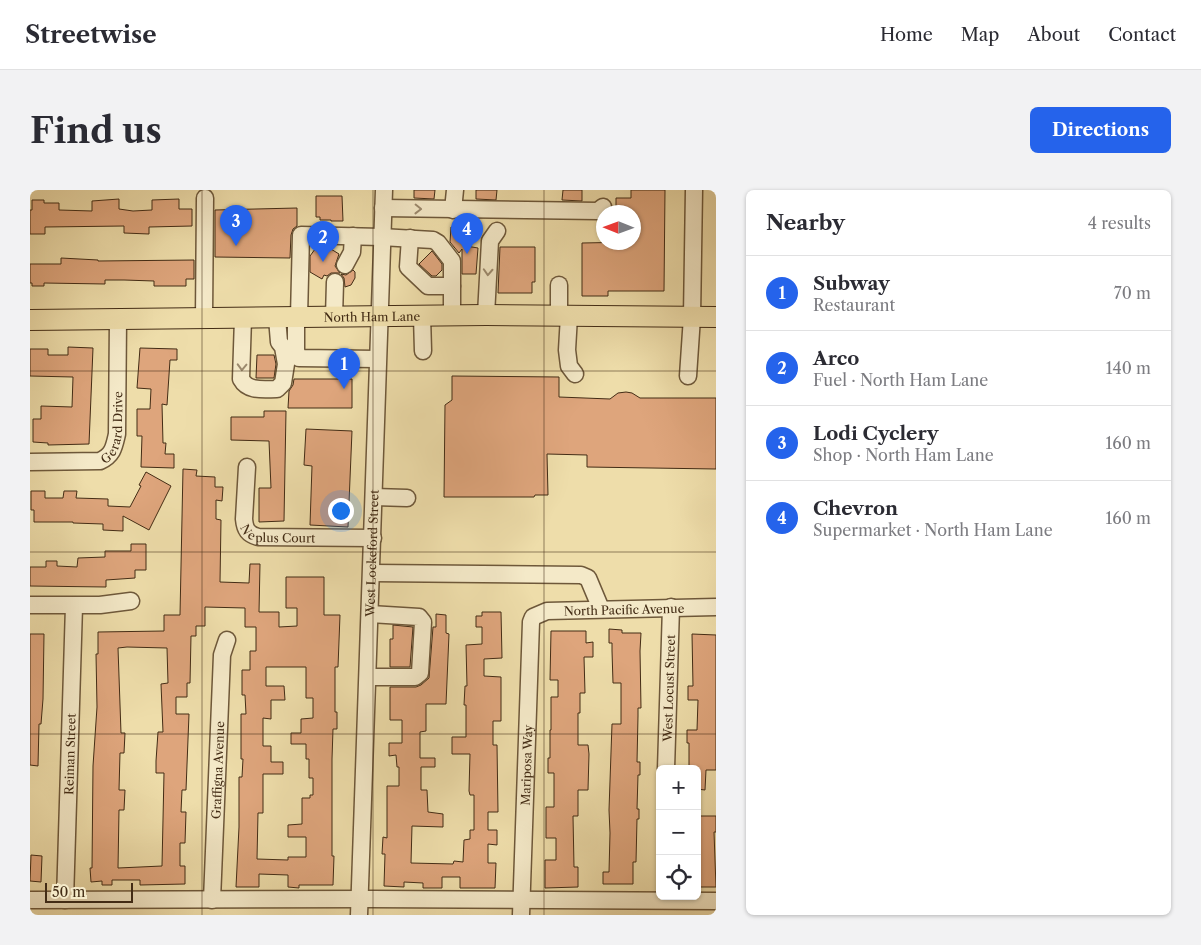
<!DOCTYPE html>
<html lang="en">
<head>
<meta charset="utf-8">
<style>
  :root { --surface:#fff; --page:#f2f2f3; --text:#2b2b33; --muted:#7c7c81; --line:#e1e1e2; --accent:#2563eb }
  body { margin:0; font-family:"Libre Caslon Text",serif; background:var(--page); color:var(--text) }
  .controls { position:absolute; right:15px; bottom:15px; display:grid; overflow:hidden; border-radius:8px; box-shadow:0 1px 4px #0004 }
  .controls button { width:45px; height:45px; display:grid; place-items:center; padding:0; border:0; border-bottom:1px solid var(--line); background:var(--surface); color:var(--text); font:25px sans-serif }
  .compass { position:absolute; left:566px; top:15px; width:45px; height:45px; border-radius:50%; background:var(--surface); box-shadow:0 1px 4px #0004; rotate:271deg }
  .scale { position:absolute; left:15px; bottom:12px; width:88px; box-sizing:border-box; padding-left:5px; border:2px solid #432c15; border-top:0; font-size:14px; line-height:18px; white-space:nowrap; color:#432c15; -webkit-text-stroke:4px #f4e9c8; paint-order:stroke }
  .you { position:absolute; left:310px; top:320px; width:18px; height:18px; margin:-12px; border:4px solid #fff; border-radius:50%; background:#1a73e8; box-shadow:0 0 0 8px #1a73e833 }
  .badge { display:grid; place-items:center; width:32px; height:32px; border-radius:50%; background:var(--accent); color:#fff; font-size:16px; font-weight:700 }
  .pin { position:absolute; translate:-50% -41px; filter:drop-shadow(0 1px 2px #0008) }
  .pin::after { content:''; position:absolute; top:26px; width:18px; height:15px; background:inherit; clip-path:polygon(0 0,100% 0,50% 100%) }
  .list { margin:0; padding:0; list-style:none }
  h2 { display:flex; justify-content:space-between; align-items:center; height:65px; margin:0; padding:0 20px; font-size:21px }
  h2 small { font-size:16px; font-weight:400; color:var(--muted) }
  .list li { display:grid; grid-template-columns:32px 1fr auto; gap:15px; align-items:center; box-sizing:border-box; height:75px; padding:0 20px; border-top:1px solid var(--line) }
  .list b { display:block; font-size:19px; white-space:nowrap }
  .list p { margin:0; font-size:16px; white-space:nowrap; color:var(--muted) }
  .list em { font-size:16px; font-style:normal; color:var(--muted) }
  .icon { flex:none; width:28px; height:28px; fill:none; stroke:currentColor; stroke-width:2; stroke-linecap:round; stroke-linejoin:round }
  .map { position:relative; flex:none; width:686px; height:725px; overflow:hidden; border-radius:8px }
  header { display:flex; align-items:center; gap:30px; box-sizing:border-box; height:70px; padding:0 25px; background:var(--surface); border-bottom:1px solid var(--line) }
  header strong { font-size:24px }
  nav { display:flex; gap:28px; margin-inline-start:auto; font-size:18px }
  .intro { display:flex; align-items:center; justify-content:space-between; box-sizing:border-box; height:120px; padding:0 30px }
  h1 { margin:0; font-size:35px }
  .button { padding:12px 22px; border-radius:8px; background:var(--accent); color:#fff; font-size:18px; font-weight:700 }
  main { display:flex; gap:30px; padding:0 30px }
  aside { flex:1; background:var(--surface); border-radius:8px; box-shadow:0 1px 4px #0004 }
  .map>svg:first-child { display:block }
</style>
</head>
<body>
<header>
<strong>Streetwise</strong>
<nav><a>Home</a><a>Map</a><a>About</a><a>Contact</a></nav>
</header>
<div class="intro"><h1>Find us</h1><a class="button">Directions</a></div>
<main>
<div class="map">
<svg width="686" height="725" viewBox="0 0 686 725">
  <rect width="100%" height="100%" fill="#eda"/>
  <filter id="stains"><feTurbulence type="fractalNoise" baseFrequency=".004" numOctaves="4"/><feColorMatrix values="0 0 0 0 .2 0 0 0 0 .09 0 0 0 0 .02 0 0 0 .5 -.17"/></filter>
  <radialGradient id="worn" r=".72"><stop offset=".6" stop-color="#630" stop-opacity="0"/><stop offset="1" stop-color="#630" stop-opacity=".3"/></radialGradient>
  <path fill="#dea57c" stroke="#432c15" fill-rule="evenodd" d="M 384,0 L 405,0 L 404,9 L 384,8 Z
    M 446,0 L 467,0 L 466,10 L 446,9 Z
    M 533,0 L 552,0 L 552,11 L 532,10 Z
    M 601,0 L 635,0 L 634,101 L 578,101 L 578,106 L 552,106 L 552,53 L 604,52 L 604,22 L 586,22 L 586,8 L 601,8 Z
    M 286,6 L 312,6 L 313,31 L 301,31 L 301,30 L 290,30 L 290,27 L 286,27 Z
    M 89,9 L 89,19 L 103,21 L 122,20 L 122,10 L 149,9 L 149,19 L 162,19 L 162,36 L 119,37 L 119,44 L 94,43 L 94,36 L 15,37 L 15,44 L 0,44 L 0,20 L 2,20 L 2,10 L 14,10 L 14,13 L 29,13 L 29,20 L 62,21 L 62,11 Z
    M 267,18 L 267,36 L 263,39 L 261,45 L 260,68 L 185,67 L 185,20 Z
    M 421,37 L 437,39 L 441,44 L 440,52 L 436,56 L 448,58 L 446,84 L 432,84 L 432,59 L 429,63 L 420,52 Z
    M 288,55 L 296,56 L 309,64 L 305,76 L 310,83 L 301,83 L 297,86 L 294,85 L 292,89 L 280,82 L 280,66 Z
    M 470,57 L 505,57 L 505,92 L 502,92 L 502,103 L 468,103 Z
    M 402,61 L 412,74 L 412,80 L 406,86 L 402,86 L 389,74 Z
    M 31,68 L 68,70 L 68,71 L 164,70 L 164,89 L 156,89 L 156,96 L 124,96 L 124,91 L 94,90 L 75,90 L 75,94 L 14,93 L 14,96 L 2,96 L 2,93 L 0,93 L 0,74 L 31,74 Z
    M 323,80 L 325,82 L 325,88 L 321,95 L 315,97 L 314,88 L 311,84 L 316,85 Z
    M 38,157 L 63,158 L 59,254 L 18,255 L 18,253 L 3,252 L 3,229 L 11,229 L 11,216 L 42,217 L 43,187 L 0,186 L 0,159 L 18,159 L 18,165 L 38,165 Z
    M 110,158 L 147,159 L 147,170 L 140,170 L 137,215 L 132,214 L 133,253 L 136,253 L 135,264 L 144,264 L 144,278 L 111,277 L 112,246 L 107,246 L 107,219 L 120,219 L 121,199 L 107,198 Z
    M 227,165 L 244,165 L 246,174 L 244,188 L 226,188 Z
    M 422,186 L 529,187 L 529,207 L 580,209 L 588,203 L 596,202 L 602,203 L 610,208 L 686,208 L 686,279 L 557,277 L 557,265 L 517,264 L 518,305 L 505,305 L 504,307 L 414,307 L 415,215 L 422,210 Z
    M 264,189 L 322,189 L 322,218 L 258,218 L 259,201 L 263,195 Z
    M 234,221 L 256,221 L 254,331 L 229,332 L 229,298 L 241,298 L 239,251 L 201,250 L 201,227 L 234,227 Z
    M 276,239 L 322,241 L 318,337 L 280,335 L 282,276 L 274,275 Z
    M 153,279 L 167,280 L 166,286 L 185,287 L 185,297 L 193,297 L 192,311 L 186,310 L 186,329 L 191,330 L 190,392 L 219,393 L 220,374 L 230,374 L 229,422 L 249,422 L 249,437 L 267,436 L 267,418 L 256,418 L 256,387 L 294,387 L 294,425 L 310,425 L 308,477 L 305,477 L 305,522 L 307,522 L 307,539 L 303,539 L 302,569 L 302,666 L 304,666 L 303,695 L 269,695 L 269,698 L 258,697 L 258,685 L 229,684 L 229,697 L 206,697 L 209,637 L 209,587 L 212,587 L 213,569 L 211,569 L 211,524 L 216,524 L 215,505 L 212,505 L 212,480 L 220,480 L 220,461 L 226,461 L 226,437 L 215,437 L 215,418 L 175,417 L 175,436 L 166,436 L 166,446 L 161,446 L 160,493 L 157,493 L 157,507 L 146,507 L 146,524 L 159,524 L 156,600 L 152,600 L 151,622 L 156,622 L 155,653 L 150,653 L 150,676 L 155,676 L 155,694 L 110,695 L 110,690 L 82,690 L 82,695 L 72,695 L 72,691 L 61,692 L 60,678 L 62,678 L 63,576 L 67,517 L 66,464 L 68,464 L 68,442 L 134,441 L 134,425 L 150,425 ZM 97,457 L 137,458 L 138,493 L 131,494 L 133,542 L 128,542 L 126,571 L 126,583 L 134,583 L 132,676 L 88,678 L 89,620 L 94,620 L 95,600 L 89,600 L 90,563 L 94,563 L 95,543 L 91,543 L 88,458 ZM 236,477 L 276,477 L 276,508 L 283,508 L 283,528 L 271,529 L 271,543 L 261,543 L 261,554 L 276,554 L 276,569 L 279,569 L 279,588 L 283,588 L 283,605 L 280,605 L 280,608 L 272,608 L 272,634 L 258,635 L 258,647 L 276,647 L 276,667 L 258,667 L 258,670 L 227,669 L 228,623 L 233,623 L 233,584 L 253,584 L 253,572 L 241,572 L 241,556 L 233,556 L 233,528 L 241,529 L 241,510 L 255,510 L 254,496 L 236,496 Z
    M 116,282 L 141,296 L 119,340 L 93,326 L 93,341 L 73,340 L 73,334 L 43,333 L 43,332 L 4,332 L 4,320 L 1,320 L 1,301 L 15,301 L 15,308 L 33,308 L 34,301 L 47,301 L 46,308 L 78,309 L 78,316 L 100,317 L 111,296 L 109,295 Z
    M 101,354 L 116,354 L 116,380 L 105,380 L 105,388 L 76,390 L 76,397 L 0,396 L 0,377 L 16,377 L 16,371 L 27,371 L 27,376 L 47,377 L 48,368 L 75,367 L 75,361 L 101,361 Z
    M 452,422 L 471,422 L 472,468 L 454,469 L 454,486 L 471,487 L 471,531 L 463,531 L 463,555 L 467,555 L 468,622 L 458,622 L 458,640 L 467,640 L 467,655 L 458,654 L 458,673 L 466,673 L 465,698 L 430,698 L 430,687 L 412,687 L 412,698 L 393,698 L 393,693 L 374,692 L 374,697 L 354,696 L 355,664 L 352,664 L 353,647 L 357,648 L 357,596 L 369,596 L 369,577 L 367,577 L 366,565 L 359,566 L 359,553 L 372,553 L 372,530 L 360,530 L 360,497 L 386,497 L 391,495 L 399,488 L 403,437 L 406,437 L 406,424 L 416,425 L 416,443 L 419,444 L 416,514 L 396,514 L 396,541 L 390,542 L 390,568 L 405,568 L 405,577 L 391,577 L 391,600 L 397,600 L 398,622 L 413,624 L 413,637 L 382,636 L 381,673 L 423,674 L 424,671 L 433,672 L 434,650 L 440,649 L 440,640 L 444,640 L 444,605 L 440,605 L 439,601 L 440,564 L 422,564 L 422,547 L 436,547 L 436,515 L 434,515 L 435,496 L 437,496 L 436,455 L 452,454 L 452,437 L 446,437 L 446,426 L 452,426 Z
    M 363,435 L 383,437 L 380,477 L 360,477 L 360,449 L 363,449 Z
    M 579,439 L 592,440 L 592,443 L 611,443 L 610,461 L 611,518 L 608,518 L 608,526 L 607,572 L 610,572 L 610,585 L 608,585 L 607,619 L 609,619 L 609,629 L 607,629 L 606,672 L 603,672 L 603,694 L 573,694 L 573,682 L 579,682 L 580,643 L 579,620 L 582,534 L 591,534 L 591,493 L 583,493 L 582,461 L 582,453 L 579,453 Z
    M 521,441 L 556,441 L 556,453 L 563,452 L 563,467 L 554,467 L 555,503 L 550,503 L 550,523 L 548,523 L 548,555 L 558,555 L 559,564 L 558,600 L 548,600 L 548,626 L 543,626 L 544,677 L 548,677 L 548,697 L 515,698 L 515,670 L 526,670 L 526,648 L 516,648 L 516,617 L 524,617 L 524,583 L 518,583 L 518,568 L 520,568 L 520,540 L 521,540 L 521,507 L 528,507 L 528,490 L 520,490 Z
    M 0,444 L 14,444 L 13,509 L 11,534 L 9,534 L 8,576 L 0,575 Z
    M 662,444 L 686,445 L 686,580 L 676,580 L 675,600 L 667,599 L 667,579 L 659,579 L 659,553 L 657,553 L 657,540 L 667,540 L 668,510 L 658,510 L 658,496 L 663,496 Z
    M 667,626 L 686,626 L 686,642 L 684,642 L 686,697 L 667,697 Z
    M 1,665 L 12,666 L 11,692 L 0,691 Z"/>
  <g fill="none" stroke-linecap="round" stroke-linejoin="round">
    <g stroke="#6e583a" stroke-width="19">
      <g id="minor">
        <path d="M 353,18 L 568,21 L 573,17"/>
        <path d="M 423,20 L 425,0"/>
        <path d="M 380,48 L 378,77 L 398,96 L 422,96"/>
        <path d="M 315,75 L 322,62 L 323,46"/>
        <path d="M 456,125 L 460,51 L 467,41"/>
        <path d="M 392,126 L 393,161"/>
        <path d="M 529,126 L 529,95"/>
        <path d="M 539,126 L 537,160 L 539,176 L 545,184"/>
        <path d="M 266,127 L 266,161 L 269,168 L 347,169"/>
        <path d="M 269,127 L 271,45 L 351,47 L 403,50 L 408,53 L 422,71 L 422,125"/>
        <path d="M 304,127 L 305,92"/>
        <path d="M 174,128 L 175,8"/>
        <path d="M 213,128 L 211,189 C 218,202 234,199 247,199 L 253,193 L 256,174 L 253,157 L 249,152 L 247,128"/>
        <path d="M 658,186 L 662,127 L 664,0"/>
        <path id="s1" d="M 0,272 L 70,271 C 83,265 84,257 87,244 L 88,129"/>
        <path id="s2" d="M 217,277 L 214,329 C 215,340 218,344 228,347 L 343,348"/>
        <path d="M 344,307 L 377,308"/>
        <path d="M 342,383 L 551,385 L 558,388 L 571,419"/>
        <path d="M 0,415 L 70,415 L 101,411"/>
        <path d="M 338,487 L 385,487 L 390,483 L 393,432 L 389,427 L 340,424"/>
        <path id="s3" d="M 636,579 L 641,417"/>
        <path d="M 0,710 L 341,709 L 686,711"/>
        <path id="s4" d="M 35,710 L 44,416"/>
        <path id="s5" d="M 182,710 L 192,465 L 197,450"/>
        <path id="s6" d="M 329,725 L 354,0"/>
        <path id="s7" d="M 491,725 L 501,432 L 503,427 L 517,421 L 686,417"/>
      </g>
    </g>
    <g stroke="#432c15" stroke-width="22">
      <g id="major">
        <path id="s8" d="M 0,130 L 456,125 L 686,127"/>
      </g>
    </g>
    <use href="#minor" stroke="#f4e9c8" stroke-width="16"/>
    <use href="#major" stroke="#eda" stroke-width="20"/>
  </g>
  <defs><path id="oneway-chevron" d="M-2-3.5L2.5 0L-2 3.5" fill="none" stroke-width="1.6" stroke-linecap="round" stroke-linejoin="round" transform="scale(1.25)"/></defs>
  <g stroke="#9c8a6e">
    <use href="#oneway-chevron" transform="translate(388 19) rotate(1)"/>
    <use href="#oneway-chevron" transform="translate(458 82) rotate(93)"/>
    <use href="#oneway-chevron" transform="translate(212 177) rotate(92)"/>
  </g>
  <path fill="none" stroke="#432c15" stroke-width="1" stroke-opacity="0.55" d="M 172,0 L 172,725M 343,0 L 343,725M 514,0 L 514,725M 0,181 L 686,181M 0,362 L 686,362M 0,544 L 686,544"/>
  <g text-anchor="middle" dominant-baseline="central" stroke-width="4" stroke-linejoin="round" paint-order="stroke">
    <g font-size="12" fill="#432c15" stroke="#f4e9c8">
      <text stroke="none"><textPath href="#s8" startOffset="342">North Ham Lane</textPath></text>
      <text stroke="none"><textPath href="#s1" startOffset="109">Gerard Drive</textPath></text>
      <text stroke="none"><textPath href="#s2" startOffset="96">Neplus Court</textPath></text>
      <text stroke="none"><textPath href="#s6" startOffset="362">West Lockeford Street</textPath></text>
      <text stroke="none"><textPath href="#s7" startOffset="391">North Pacific Avenue</textPath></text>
      <text stroke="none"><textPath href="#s3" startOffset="81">West Locust Street</textPath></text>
      <text stroke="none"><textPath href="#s4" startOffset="146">Reiman Street</textPath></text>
      <text stroke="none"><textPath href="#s7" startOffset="150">Mariposa Way</textPath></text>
      <text stroke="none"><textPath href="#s5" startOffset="130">Graffigna Avenue</textPath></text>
    </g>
  </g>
  <rect width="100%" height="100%" filter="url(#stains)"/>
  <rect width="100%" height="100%" fill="url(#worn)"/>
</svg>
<div class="controls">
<button>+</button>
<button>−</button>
<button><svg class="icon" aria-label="locate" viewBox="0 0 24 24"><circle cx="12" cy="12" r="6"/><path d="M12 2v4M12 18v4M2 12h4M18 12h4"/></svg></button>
</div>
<svg class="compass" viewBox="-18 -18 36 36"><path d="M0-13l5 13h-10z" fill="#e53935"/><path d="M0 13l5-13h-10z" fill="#7c7c81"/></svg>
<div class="scale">50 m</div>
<div class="you"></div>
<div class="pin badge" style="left:314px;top:199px">1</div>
<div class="pin badge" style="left:293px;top:72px">2</div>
<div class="pin badge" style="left:206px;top:56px">3</div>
<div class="pin badge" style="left:437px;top:64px">4</div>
</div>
<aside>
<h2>Nearby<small>4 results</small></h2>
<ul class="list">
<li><span class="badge">1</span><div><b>Subway</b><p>Restaurant</p></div><em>70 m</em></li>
<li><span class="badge">2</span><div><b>Arco</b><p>Fuel · North Ham Lane</p></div><em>140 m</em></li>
<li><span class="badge">3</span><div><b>Lodi Cyclery</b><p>Shop · North Ham Lane</p></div><em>160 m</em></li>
<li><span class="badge">4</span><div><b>Chevron</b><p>Supermarket · North Ham Lane</p></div><em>160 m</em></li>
</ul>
</aside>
</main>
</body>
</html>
